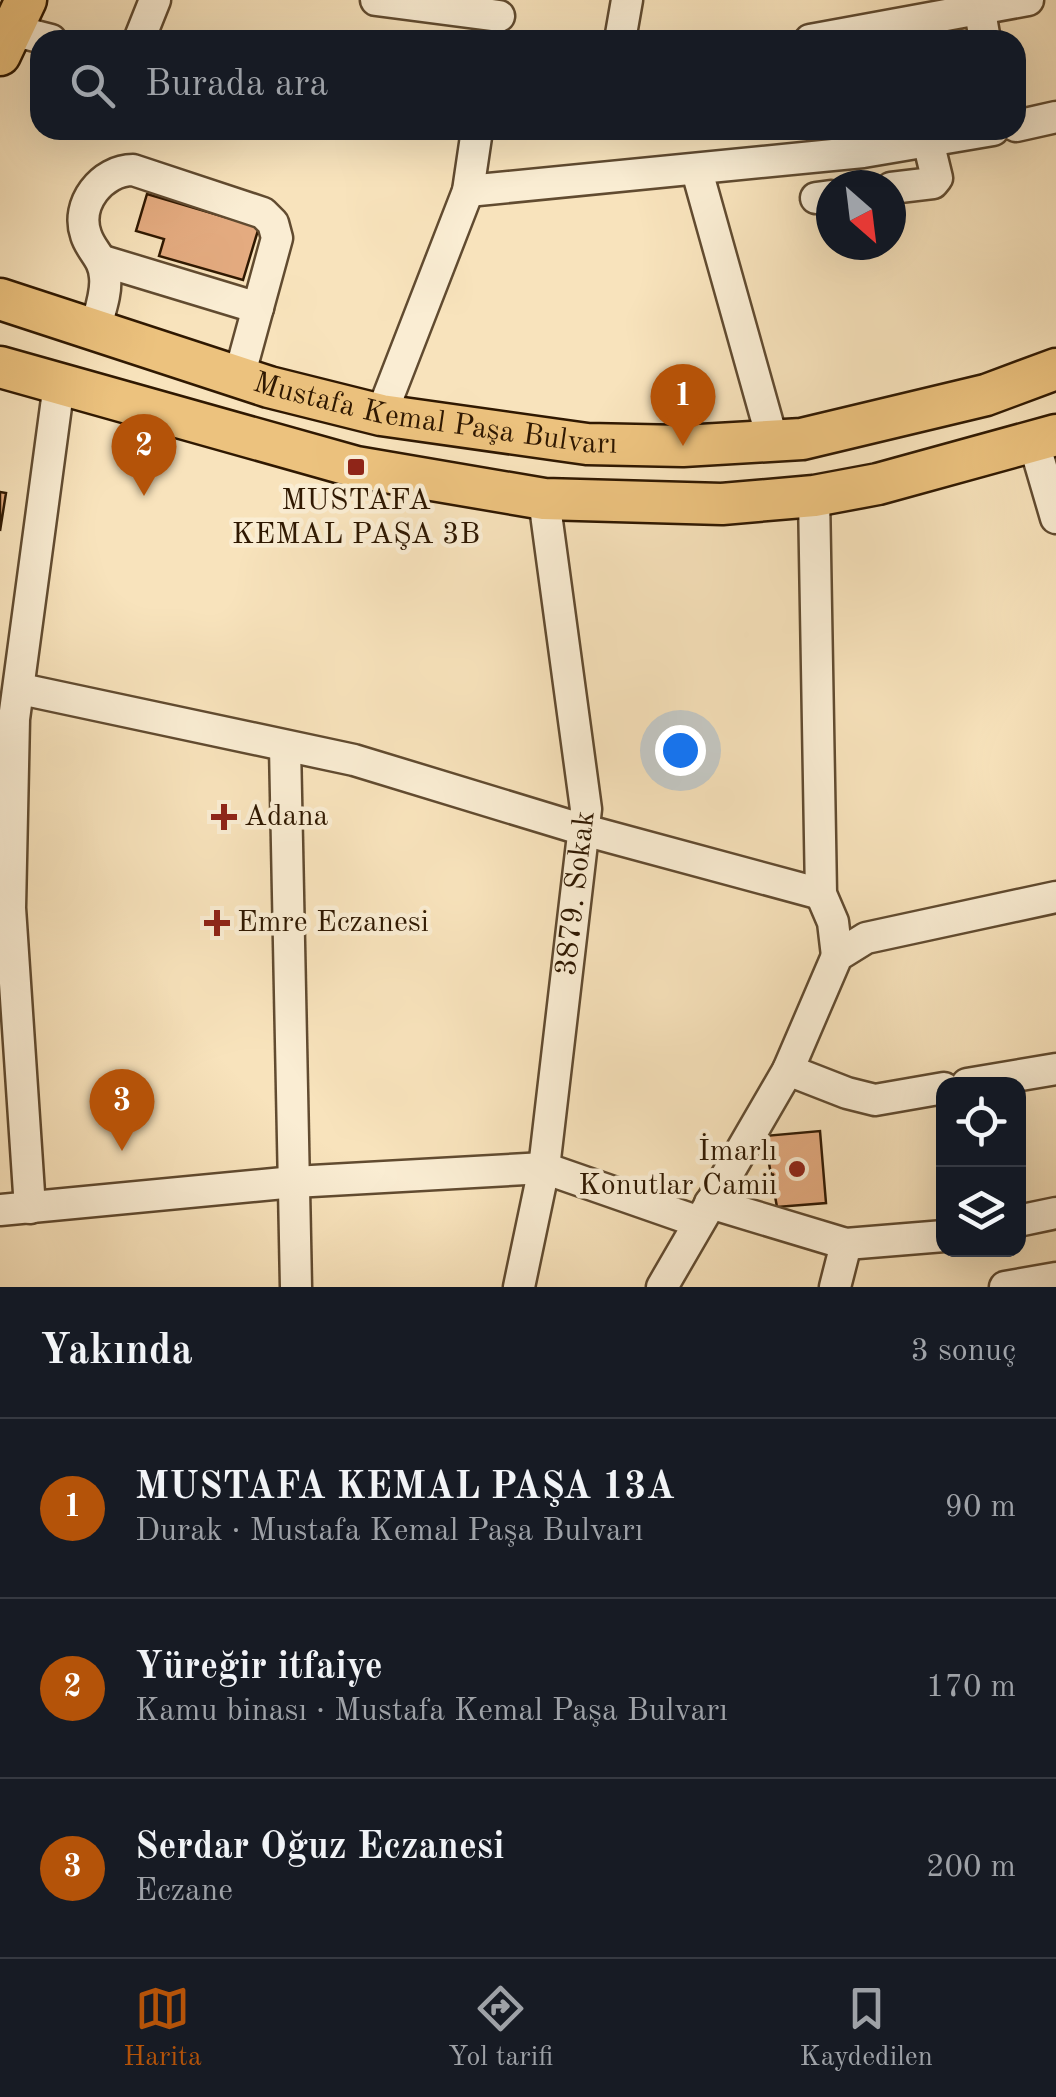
<!DOCTYPE html>
<html lang="tr">
<head>
<meta charset="utf-8">
<style>
  :root { --surface:#171b24; --page:#242831; --text:#f1f3f6; --muted:#9ea1a6; --line:#363941; --accent:#b45309 }
  body { margin:0; font-family:"Old Standard TT",serif; background:var(--page); color:var(--text) }
  .controls { position:absolute; right:30px; bottom:30px; display:grid; overflow:hidden; border-radius:20px; box-shadow:0 10px 40px #0002 }
  .controls button { width:90px; height:90px; display:grid; place-items:center; padding:0; border:0; border-bottom:2px solid var(--line); background:var(--surface); color:var(--text); font:50px sans-serif }
  .compass { position:absolute; left:816px; top:170px; width:90px; height:90px; border-radius:50%; background:var(--surface); box-shadow:0 10px 40px #0002; rotate:152deg }
  .you { position:absolute; left:680px; top:750px; width:35px; height:35px; margin:-25px; border:8px solid #fff; border-radius:50%; background:#1a73e8; box-shadow:0 0 0 15px #1a73e833 }
  .badge { display:grid; place-items:center; width:65px; height:65px; border-radius:50%; background:var(--accent); color:#fff; font-size:32px; font-weight:700 }
  .pin { position:absolute; translate:-50% -82px; filter:drop-shadow(0 2px 5px #0008) }
  .pin::after { content:''; position:absolute; top:52px; width:35px; height:30px; background:inherit; clip-path:polygon(0 0,100% 0,50% 100%) }
  .list { margin:0; padding:0; list-style:none }
  h2 { display:flex; justify-content:space-between; align-items:center; height:130px; margin:0; padding:0 40px; font-size:42px }
  h2 small { font-size:32px; font-weight:400; color:var(--muted) }
  .list li { display:grid; grid-template-columns:65px 1fr auto; gap:30px; align-items:center; box-sizing:border-box; height:180px; padding:0 40px; border-top:2px solid var(--line) }
  .list b { display:block; font-size:38px; white-space:nowrap }
  .list p { margin:0; font-size:32px; white-space:nowrap; color:var(--muted) }
  .list em { font-size:32px; font-style:normal; color:var(--muted) }
  .icon { flex:none; width:55px; height:55px; fill:none; stroke:currentColor; stroke-width:2; stroke-linecap:round; stroke-linejoin:round }
  .map { position:relative; flex:none; width:1056px; height:1287px; overflow:hidden }
  .search { position:absolute; background:var(--surface); box-shadow:0 10px 40px #0002; left:30px; right:30px; top:30px; height:110px; display:flex; align-items:center; gap:25px; box-sizing:border-box; padding:0 35px; border-radius:30px; color:var(--muted); font-size:38px }
  .sheet { height:670px; background:var(--surface) }
  nav { display:flex; justify-content:space-around; align-items:center; box-sizing:border-box; height:140px; border-top:2px solid var(--line); background:var(--surface); font-size:28px; color:var(--muted) }
  nav a { display:grid; justify-items:center; gap:5px }
  nav .on { color:var(--accent) }
  .map>svg:first-child { display:block }
</style>
</head>
<body>
<div class="map">
<svg width="1056" height="1287" viewBox="0 0 1056 1287">
  <rect width="100%" height="100%" fill="#f8e3bc"/>
  <filter id="stains"><feTurbulence type="fractalNoise" baseFrequency=".002" numOctaves="4"/><feColorMatrix values="0 0 0 0 .2 0 0 0 0 .09 0 0 0 0 .02 0 0 0 .5 -.17"/></filter>
  <radialGradient id="worn" r=".72"><stop offset=".6" stop-color="#630" stop-opacity="0"/><stop offset="1" stop-color="#630" stop-opacity=".3"/></radialGradient>
  <path fill="#e4ab80" stroke="#2f1801" stroke-width="2.5" d="M 147,194 L 259,227 L 243,280 L 159,256 L 164,239 L 136,231 Z
    M 0,492 L 6,493 L 0,531 Z
    M 820,1131 L 826,1203 L 777,1207 L 764,1136 Z"/>
  <g fill="none" stroke-linecap="round" stroke-linejoin="round">
    <g stroke="#614b30" stroke-width="35">
      <g id="minor">
        <path d="M 376,0 L 499,16"/>
        <path d="M 978,0 L 985,40"/>
        <path d="M 0,27 L 51,40"/>
        <path d="M 139,40 L 155,0"/>
        <path d="M 620,40 L 627,0"/>
        <path d="M 810,40 L 1028,0"/>
        <path d="M 1016,126 L 1056,117"/>
        <path d="M 697,171 L 773,442"/>
        <path d="M 891,188 L 933,183 L 937,178 L 928,141"/>
        <path d="M 468,191 L 863,152 L 993,130"/>
        <path d="M 816,198 L 831,196"/>
        <path d="M 103,261 L 258,308"/>
        <path d="M 95,330 C 99,313 107,294 105,277 C 104,258 91,251 86,235 C 75,204 102,170 133,170 L 263,213 L 273,223 L 277,238 L 239,377"/>
        <path d="M 381,415 L 468,191 L 477,130"/>
        <path d="M 1034,443 L 1056,518"/>
        <path d="M 814,496 L 821,894 L 833,922 L 837,956"/>
        <path d="M 21,689 L 354,760 L 584,830 L 821,894"/>
        <path d="M 285,746 L 296,1287"/>
        <path d="M 788,1070 L 847,1093 L 875,1100 L 944,1088"/>
        <path d="M 967,1084 L 1056,1069"/>
        <path d="M 710,1203 L 846,1244 L 944,1236"/>
        <path d="M 30,1208 L 10,908 L 14,719 L 59,384"/>
        <path d="M 0,1210 L 294,1182 L 544,1168 L 699,1222"/>
        <path d="M 1018,1221 L 1056,1213"/>
        <path id="s1" d="M 519,1287 L 544,1168 L 586,809 L 544,499"/>
        <path d="M 662,1287 L 788,1070 L 837,956 L 866,938 L 1056,897"/>
        <path d="M 835,1287 L 846,1244"/>
        <path d="M 1005,1287 L 1056,1278"/>
      </g>
    </g>
    <g stroke="#2f1801" stroke-width="45">
      <g id="major">
        <path d="M 0,55 L 26,0"/>
        <path id="s2" d="M 0,299 L 269,387 L 381,415 L 587,444 L 683,446 L 802,439 L 986,395 L 1056,369"/>
        <path d="M 0,367 L 356,467 L 544,499 L 722,504 L 814,496 L 878,484 L 1056,435"/>
      </g>
    </g>
    <use href="#minor" stroke="#faedd3" stroke-width="30"/>
    <use href="#major" stroke="#ecc27e" stroke-width="40"/>
  </g>
  <g fill="#8f2418" stroke="#faedd3" stroke-width="4">
    <rect x="346" y="457" width="20" height="20" rx="5"/>
    <path d="M219 802h10v10h10v10h-10v10h-10v-10h-10v-10h10z"/>
    <path d="M212 908h10v10h10v10h-10v10h-10v-10h-10v-10h10z"/>
    <circle cx="797" cy="1169" r="10"/>
  </g>
  <g text-anchor="middle" dominant-baseline="central" stroke-width="9" stroke-linejoin="round" paint-order="stroke">
    <g font-size="30" fill="#2f1801" stroke="#faedd3">
      <text stroke="none"><textPath href="#s2" startOffset="452">Mustafa Kemal Paşa Bulvarı</textPath></text>
      <text stroke="none"><textPath href="#s1" startOffset="398">3879. Sokak</textPath></text>
    </g>
    <g font-size="30" fill="#2f1801" stroke="#faedd3" text-anchor="start">
      <text x="356" y="501" text-anchor="middle">MUSTAFA<tspan x="356" dy="34">KEMAL PAŞA 3B</tspan></text>
      <text x="244" y="817">Adana</text>
      <text x="237" y="923">Emre Eczanesi</text>
      <text x="777" y="1152" text-anchor="end">İmarlı<tspan x="777" dy="34">Konutlar Camii</tspan></text>
    </g>
  </g>
  <rect width="100%" height="100%" filter="url(#stains)"/>
  <rect width="100%" height="100%" fill="url(#worn)"/>
</svg>
<div class="controls">
<button><svg class="icon" aria-label="locate" viewBox="0 0 24 24"><circle cx="12" cy="12" r="6"/><path d="M12 2v4M12 18v4M2 12h4M18 12h4"/></svg></button>
<button><svg class="icon" aria-label="layers" viewBox="0 0 24 24"><path d="M12 4l9 5-9 5-9-5zM3 14l9 5 9-5"/></svg></button>
</div>
<svg class="compass" viewBox="-18 -18 36 36"><path d="M0-13l5 13h-10z" fill="#e53935"/><path d="M0 13l5-13h-10z" fill="#9ea1a6"/></svg>
<div class="you"></div>
<div class="pin badge" style="left:683px;top:446px">1</div>
<div class="pin badge" style="left:144px;top:496px">2</div>
<div class="pin badge" style="left:122px;top:1151px">3</div>
<div class="search"><svg class="icon" aria-label="search" viewBox="0 0 24 24"><circle cx="10" cy="10" r="6"/><path d="M15 15l6 6"/></svg>Burada ara</div>
</div>
<section class="sheet">
<h2>Yakında<small>3 sonuç</small></h2>
<ul class="list">
<li><span class="badge">1</span><div><b>MUSTAFA KEMAL PAŞA 13A</b><p>Durak · Mustafa Kemal Paşa Bulvarı</p></div><em>90 m</em></li>
<li><span class="badge">2</span><div><b>Yüreğir itfaiye</b><p>Kamu binası · Mustafa Kemal Paşa Bulvarı</p></div><em>170 m</em></li>
<li><span class="badge">3</span><div><b>Serdar Oğuz Eczanesi</b><p>Eczane</p></div><em>200 m</em></li>
</ul>
</section>
<nav>
<a class="on"><svg class="icon" aria-label="map" viewBox="0 0 24 24"><path d="M3 6l6-2 6 2 6-2v14l-6 2-6-2-6 2zM9 4v14M15 6v14"/></svg>Harita</a>
<a><svg class="icon" aria-label="directions" viewBox="0 0 24 24"><path d="M12 3l9 9-9 9-9-9zM9 14v-3h6M13 9l2 2-2 2"/></svg>Yol tarifi</a>
<a><svg class="icon" aria-label="saved" viewBox="0 0 24 24"><path d="M7 4h10v16l-5-4-5 4z"/></svg>Kaydedilen</a>
</nav>
</body>
</html>
